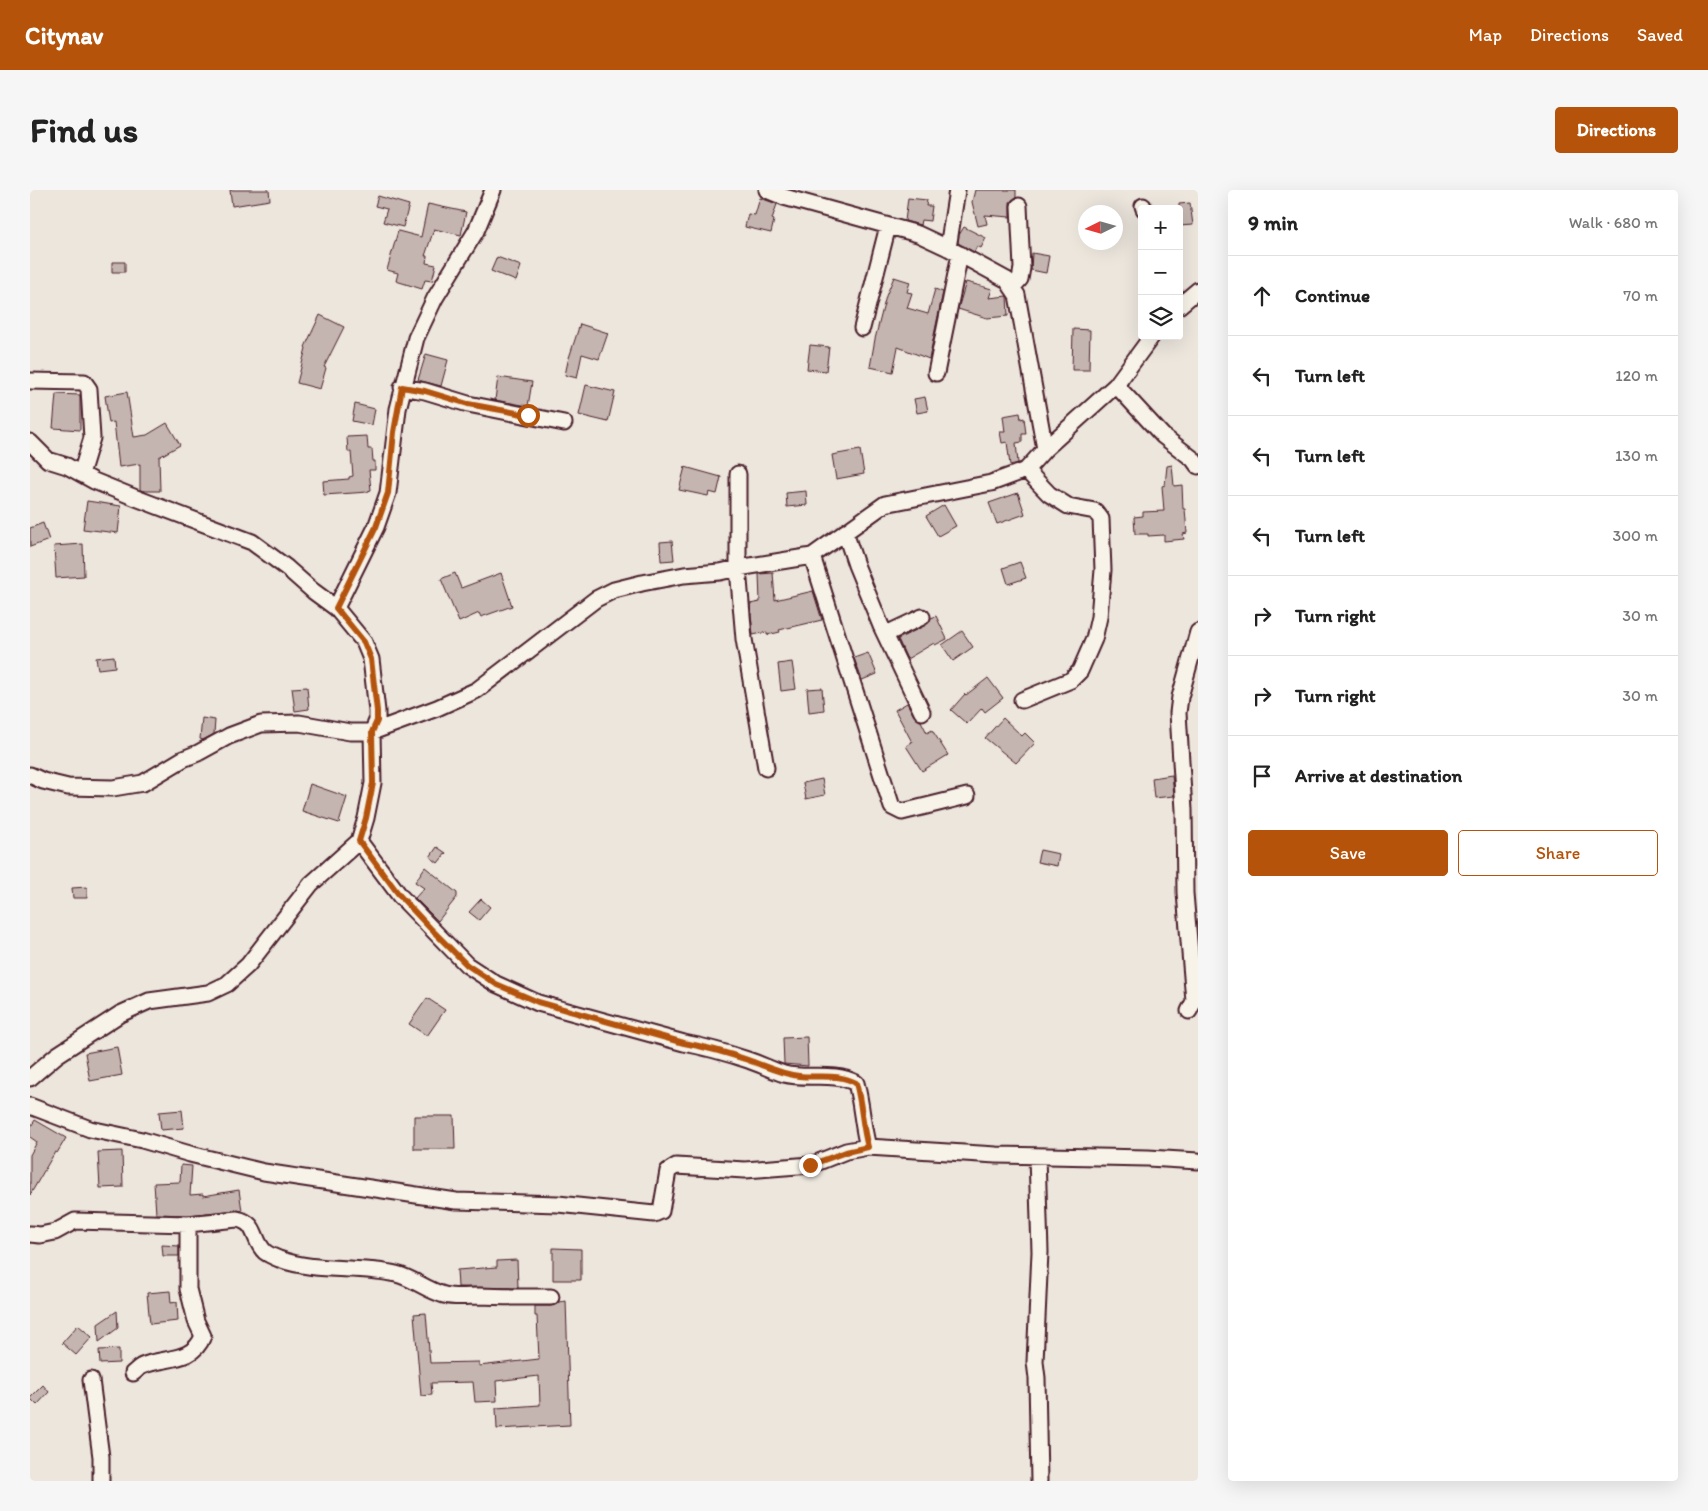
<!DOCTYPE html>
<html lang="en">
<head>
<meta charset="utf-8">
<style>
  :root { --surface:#fff; --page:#f6f6f6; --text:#222; --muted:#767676; --line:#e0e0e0; --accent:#b45309 }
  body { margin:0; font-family:Itim,sans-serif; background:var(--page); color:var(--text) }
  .controls { position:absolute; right:15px; top:15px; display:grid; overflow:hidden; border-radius:5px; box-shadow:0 5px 20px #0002 }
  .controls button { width:45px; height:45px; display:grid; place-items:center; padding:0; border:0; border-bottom:1px solid var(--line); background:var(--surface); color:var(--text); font:25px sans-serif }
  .compass { position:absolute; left:1048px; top:15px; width:45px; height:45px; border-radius:50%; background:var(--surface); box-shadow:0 5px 20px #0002; rotate:265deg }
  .stop { position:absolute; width:15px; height:15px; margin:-11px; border:4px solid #b45309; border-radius:50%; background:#fff }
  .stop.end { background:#b45309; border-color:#fff; box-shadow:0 1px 5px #0008 }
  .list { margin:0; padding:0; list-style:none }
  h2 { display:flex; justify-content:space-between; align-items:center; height:65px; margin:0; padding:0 20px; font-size:21px }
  h2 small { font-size:16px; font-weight:400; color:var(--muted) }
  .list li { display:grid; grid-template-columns:32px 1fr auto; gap:15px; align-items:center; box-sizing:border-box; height:80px; padding:0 20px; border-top:1px solid var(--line) }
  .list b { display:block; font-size:19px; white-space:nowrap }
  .list em { font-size:16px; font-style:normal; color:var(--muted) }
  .actions { display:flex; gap:10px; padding:15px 20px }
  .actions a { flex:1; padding:11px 0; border:1px solid var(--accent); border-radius:5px; text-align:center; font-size:18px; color:var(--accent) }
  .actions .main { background:var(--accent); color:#fff }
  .icon { flex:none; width:28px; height:28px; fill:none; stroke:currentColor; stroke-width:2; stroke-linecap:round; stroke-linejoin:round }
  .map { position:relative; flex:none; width:1168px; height:1291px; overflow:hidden; border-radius:5px }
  header { display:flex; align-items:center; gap:30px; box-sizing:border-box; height:70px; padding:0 25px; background:var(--accent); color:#fff }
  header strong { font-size:24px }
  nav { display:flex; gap:28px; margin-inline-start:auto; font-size:18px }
  .intro { display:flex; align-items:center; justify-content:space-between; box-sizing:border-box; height:120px; padding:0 30px }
  h1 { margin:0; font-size:35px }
  .button { padding:12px 22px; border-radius:5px; background:var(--accent); color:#fff; font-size:18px; font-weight:700 }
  main { display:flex; gap:30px; padding:0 30px }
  aside { flex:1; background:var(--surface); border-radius:5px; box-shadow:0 5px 20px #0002 }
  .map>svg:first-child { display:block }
</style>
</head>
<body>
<header>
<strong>Citynav</strong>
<nav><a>Map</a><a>Directions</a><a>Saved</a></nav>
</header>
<div class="intro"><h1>Find us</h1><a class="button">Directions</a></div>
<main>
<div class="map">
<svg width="1168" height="1291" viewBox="0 0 1168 1291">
  <rect width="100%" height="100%" fill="#ece6dd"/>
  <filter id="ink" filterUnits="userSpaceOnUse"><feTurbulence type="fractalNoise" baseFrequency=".02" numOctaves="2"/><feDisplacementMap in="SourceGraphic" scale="10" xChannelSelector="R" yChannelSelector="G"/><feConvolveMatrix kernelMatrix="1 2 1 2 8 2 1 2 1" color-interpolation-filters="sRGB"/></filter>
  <g filter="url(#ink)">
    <path fill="#c4b5b0" stroke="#4a1f2b" d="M 200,0 L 239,0 L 240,10 L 202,16 Z
      M 945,0 L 986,0 L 986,8 L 980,12 L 980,27 L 955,25 L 957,34 L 948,36 L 942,12 Z
      M 348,6 L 379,15 L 373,37 L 353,32 L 357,19 L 345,16 Z
      M 730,8 L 747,14 L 742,29 L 744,30 L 741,43 L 715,37 L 718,24 L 725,25 Z
      M 878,8 L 897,10 L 896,16 L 902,16 L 900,31 L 891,30 L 890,35 L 875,31 Z
      M 1160,13 L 1163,35 L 1149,36 L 1149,14 Z
      M 398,14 L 436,22 L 431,45 L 404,39 L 395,66 L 397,66 L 396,73 L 406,75 L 402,91 L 395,90 L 392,99 L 366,91 L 368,83 L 357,80 L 368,41 L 391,47 Z
      M 934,37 L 956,48 L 951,58 L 947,56 L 944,62 L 928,53 L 929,45 Z
      M 1002,63 L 1019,66 L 1016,83 L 1001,80 Z
      M 467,67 L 491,76 L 486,91 L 461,81 Z
      M 82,72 L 95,72 L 95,82 L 82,82 Z
      M 864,87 L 880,92 L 877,102 L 882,103 L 877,118 L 898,124 L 905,99 L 913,102 L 899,169 L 868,157 L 863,182 L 840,177 L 845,149 L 856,106 Z
      M 936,92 L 962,99 L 959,108 L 977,106 L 978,126 L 957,128 L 928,119 Z
      M 290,125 L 314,137 L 294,177 L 296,178 L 290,199 L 267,193 L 276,158 L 275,157 Z
      M 550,134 L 578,143 L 569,169 L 552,164 L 547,188 L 535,185 L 538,171 Z
      M 1043,139 L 1060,140 L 1059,180 L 1042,180 Z
      M 780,155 L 799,157 L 796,181 L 777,179 Z
      M 396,164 L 418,170 L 411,196 L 388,190 Z
      M 468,187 L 502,192 L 498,216 L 465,210 Z
      M 556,195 L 585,202 L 578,232 L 549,225 Z
      M 97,202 L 104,247 L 117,245 L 137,233 L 150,255 L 129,267 L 130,301 L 115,301 L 110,300 L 110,274 L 89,277 L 84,232 L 79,233 L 75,206 Z
      M 26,204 L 50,205 L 50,240 L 23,238 Z
      M 895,207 L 898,221 L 887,223 L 884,209 Z
      M 325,214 L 345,219 L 342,235 L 322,231 Z
      M 990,223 L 991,229 L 994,228 L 996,244 L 992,244 L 992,252 L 986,253 L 988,273 L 980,275 L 977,252 L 972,253 L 970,242 L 975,242 L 973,226 Z
      M 337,246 L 338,259 L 342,259 L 343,271 L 345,271 L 345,280 L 339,280 L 341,300 L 338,301 L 338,302 L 294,305 L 293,291 L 319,289 L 319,287 L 323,286 L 321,262 L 318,262 L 317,247 Z
      M 830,260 L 834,284 L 806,289 L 802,265 Z
      M 1142,275 L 1144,296 L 1152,295 L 1153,319 L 1155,319 L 1157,343 L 1153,344 L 1154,349 L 1134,351 L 1134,345 L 1118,346 L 1118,344 L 1105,344 L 1104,327 L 1113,326 L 1113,322 L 1134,321 L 1132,296 L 1135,295 L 1137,276 Z
      M 655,277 L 691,287 L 687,304 L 679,302 L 678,306 L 649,300 Z
      M 776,301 L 777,315 L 757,317 L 756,303 Z
      M 988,303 L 995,324 L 967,334 L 959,313 Z
      M 57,311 L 91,316 L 88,343 L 53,339 Z
      M 914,315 L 926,336 L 908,346 L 896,326 Z
      M 13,333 L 19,350 L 0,357 L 0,338 Z
      M 642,351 L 644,370 L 631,371 L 630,352 Z
      M 53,354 L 54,386 L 26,388 L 24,356 Z
      M 990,372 L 996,388 L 978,394 L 973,378 Z
      M 425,383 L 431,398 L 471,383 L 482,416 L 451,427 L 449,423 L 429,432 L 411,389 Z
      M 743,383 L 745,410 L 783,401 L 792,430 L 749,440 L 750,442 L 737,445 L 737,442 L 723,445 L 720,414 L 730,412 L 729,384 Z
      M 906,426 L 917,449 L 905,455 L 904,453 L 877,469 L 868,449 L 896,435 L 901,428 Z
      M 932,441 L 943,457 L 923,471 L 912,455 Z
      M 838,463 L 847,484 L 832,490 L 824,468 Z
      M 84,466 L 85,477 L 68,479 L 66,468 Z
      M 762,472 L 766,499 L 751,501 L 748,474 Z
      M 958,488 L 973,508 L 955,522 L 952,518 L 937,534 L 921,520 L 935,504 L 936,505 Z
      M 277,497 L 279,519 L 265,521 L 262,498 Z
      M 792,498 L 794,520 L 779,522 L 777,499 Z
      M 877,513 L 884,526 L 891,531 L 897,543 L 902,540 L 918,565 L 892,581 L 876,556 L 882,552 L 865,520 Z
      M 172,528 L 185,530 L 184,544 L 173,550 L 170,549 Z
      M 973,528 L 992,546 L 995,543 L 1005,553 L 986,573 L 955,548 Z
      M 1142,585 L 1144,606 L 1124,608 L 1122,588 Z
      M 792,589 L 795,605 L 776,609 L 773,593 Z
      M 280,594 L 317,607 L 309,633 L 272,621 Z
      M 407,657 L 416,663 L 408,673 L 400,667 Z
      M 1010,660 L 1029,664 L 1027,676 L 1007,672 Z
      M 395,677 L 427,703 L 427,707 L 408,731 L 385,708 L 394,698 L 385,692 Z
      M 57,697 L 57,708 L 43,708 L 42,698 Z
      M 451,709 L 460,717 L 449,730 L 439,722 Z
      M 397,808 L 415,820 L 397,846 L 379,834 Z
      M 777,847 L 778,876 L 754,874 L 753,848 Z
      M 87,857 L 92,885 L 60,891 L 55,863 Z
      M 152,920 L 154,938 L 131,940 L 129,922 Z
      M 384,926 L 424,926 L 425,959 L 384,959 Z
      M 5,930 L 36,948 L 27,963 L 25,962 L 0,1005 L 0,965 L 7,952 L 0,947 L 0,938 Z
      M 92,961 L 93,997 L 70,998 L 68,962 Z
      M 151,975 L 162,976 L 160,1005 L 173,1004 L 173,1006 L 209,1000 L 212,1021 L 206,1020 L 158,1025 L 126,1024 L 124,993 L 150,992 Z
      M 132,1055 L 149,1056 L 149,1066 L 133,1066 Z
      M 523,1058 L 551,1059 L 551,1090 L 523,1090 Z
      M 487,1070 L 488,1098 L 428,1097 L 427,1080 L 467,1077 L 467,1071 Z
      M 140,1101 L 141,1113 L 147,1112 L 148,1131 L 120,1134 L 117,1103 Z
      M 536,1111 L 540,1235 L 467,1239 L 466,1218 L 510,1215 L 509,1186 L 466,1191 L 467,1211 L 445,1212 L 443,1192 L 401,1193 L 402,1205 L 391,1206 L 384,1124 L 396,1123 L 400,1173 L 449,1172 L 449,1176 L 509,1169 L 507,1126 L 505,1126 L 505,1116 L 521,1116 L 529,1112 Z
      M 87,1121 L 88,1138 L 69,1152 L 68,1134 Z
      M 48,1135 L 62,1147 L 46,1165 L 32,1153 Z
      M 89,1159 L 89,1173 L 70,1174 L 69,1160 Z
      M 13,1195 L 19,1202 L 7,1215 L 0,1208 Z"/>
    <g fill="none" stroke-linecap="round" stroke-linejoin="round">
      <g stroke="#4a1f2b" stroke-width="19">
        <path id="minor" d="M 737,0 L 754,7 L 888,44 L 918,58 L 977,90 L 987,105 L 1015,259
          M 1113,16 L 1114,19
          M 918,58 L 927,0
          M 982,98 L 990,89 L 992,78 L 989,16
          M 1149,116 L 1168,100
          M 832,138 L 858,36
          M 906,183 L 930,64
          M 0,191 L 54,192 L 59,199 L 62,248 L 51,284
          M 1086,195 L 1133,246 L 1163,269 L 1168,276
          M 372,197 L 395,201 L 438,214 L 534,233
          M 0,252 L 18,270 L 37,276 L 64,291 L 106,308 L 222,352 L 257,378 L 283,401 L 306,418 L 334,452 L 341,469 L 347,521 L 347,531 L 342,542 L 343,593 L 336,628 L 329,651 L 281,694 L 218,775 L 197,794 L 178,803 L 119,811 L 90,824 L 27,865 L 0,888
          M 708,284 L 708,378 L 714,449 L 736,578
          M 815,342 L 826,375 L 851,436 L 892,522
          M 782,366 L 862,617 L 872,622 L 937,606
          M 306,418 L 346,337 L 358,303 L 368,219 L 386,148 L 405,108 L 446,41 L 463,0
          M 856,444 L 892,427
          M 992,510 L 1041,490 L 1050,481 L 1064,449 L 1069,427 L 1073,380 L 1071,329 L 1065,321 L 1038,316 L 1019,304 L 996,280
          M 0,585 L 13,591 L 38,597 L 83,598 L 113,593 L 153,569 L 168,563 L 199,546 L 231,534 L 269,533 L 320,542 L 342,542 L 407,518 L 447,500 L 566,409 L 584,400 L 612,393 L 654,385 L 690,382 L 708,378 L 782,366 L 855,314 L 961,293 L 996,280 L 1015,259 L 1086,195 L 1122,146
          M 329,651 L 370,706 L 401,738 L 437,775 L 466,794 L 508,813 L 654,853 C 676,857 697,863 718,870 C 730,874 742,880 754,884 C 778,890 803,881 826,893 C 832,915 832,935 838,957 L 966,965 L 1118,968 L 1168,971
          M 1159,821 L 1164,811 L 1155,703 L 1154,620 L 1148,523 L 1150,507 L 1168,442
          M 0,916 L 60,939 L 112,950 L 160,964 L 234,982 L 426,1011 L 528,1014 L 624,1024 L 631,1021 L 638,981 L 646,976 L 715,980 L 781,975 L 816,961 L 838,957
          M 1007,966 L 1010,1062 L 1005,1172 L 1007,1188 L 1009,1291
          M 0,1044 L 10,1045 L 25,1042 L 45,1031 L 158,1034 L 207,1029 C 228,1033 222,1050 235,1062 C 239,1065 244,1067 249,1069 C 287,1083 327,1075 366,1084 C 383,1088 396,1100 414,1105 C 425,1108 438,1106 449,1106 C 473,1107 497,1107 521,1107
          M 103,1183 C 106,1181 109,1177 112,1176 C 134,1166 162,1174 173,1146 L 166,1131 L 158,1099 L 158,1034
          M 61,1190 L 71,1267 L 71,1291"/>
      </g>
      <use href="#minor" stroke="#f7f3e8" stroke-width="15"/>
    </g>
  </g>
  <g fill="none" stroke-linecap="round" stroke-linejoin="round" filter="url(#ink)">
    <path stroke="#b45309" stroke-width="6" d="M 498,225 L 438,214 L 395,201 L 372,197 L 364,242 L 358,303 L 346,337 L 306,418 L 334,452 L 341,469 L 347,521 L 347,531 L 342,542 L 343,593 L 336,628 L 329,651 L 370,706 L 400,738 L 437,775 L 466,794 L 508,812 L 654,853 C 676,857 697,863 718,870 C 735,876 751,884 769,886 C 790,888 807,883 826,893 C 832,914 832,936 838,957 L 816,962 L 780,975"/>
  </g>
</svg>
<div class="controls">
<button>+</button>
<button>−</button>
<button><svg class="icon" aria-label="layers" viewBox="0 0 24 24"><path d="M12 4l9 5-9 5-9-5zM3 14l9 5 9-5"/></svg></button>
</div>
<svg class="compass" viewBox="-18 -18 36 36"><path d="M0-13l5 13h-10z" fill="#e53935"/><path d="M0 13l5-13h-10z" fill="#767676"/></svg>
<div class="stop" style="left:498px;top:225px"></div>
<div class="stop end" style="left:780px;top:975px"></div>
</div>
<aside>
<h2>9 min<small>Walk · 680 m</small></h2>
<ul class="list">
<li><svg class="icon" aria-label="ahead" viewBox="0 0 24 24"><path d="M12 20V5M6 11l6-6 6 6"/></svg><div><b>Continue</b></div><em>70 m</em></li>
<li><svg class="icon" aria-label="left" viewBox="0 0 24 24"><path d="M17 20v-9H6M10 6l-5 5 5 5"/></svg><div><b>Turn left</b></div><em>120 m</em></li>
<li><svg class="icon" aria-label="left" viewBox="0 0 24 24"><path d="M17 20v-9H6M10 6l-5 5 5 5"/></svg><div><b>Turn left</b></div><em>130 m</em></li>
<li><svg class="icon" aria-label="left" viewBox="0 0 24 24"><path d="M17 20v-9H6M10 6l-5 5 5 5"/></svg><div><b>Turn left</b></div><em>300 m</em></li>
<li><svg class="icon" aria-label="right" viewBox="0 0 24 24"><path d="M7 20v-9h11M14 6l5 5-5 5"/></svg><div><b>Turn right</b></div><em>30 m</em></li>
<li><svg class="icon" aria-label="right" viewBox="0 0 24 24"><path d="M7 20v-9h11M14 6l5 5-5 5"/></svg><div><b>Turn right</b></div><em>30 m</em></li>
<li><svg class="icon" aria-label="arrive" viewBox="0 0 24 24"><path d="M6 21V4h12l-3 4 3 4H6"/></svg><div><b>Arrive at destination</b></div></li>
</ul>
<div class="actions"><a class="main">Save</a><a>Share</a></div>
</aside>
</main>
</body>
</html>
